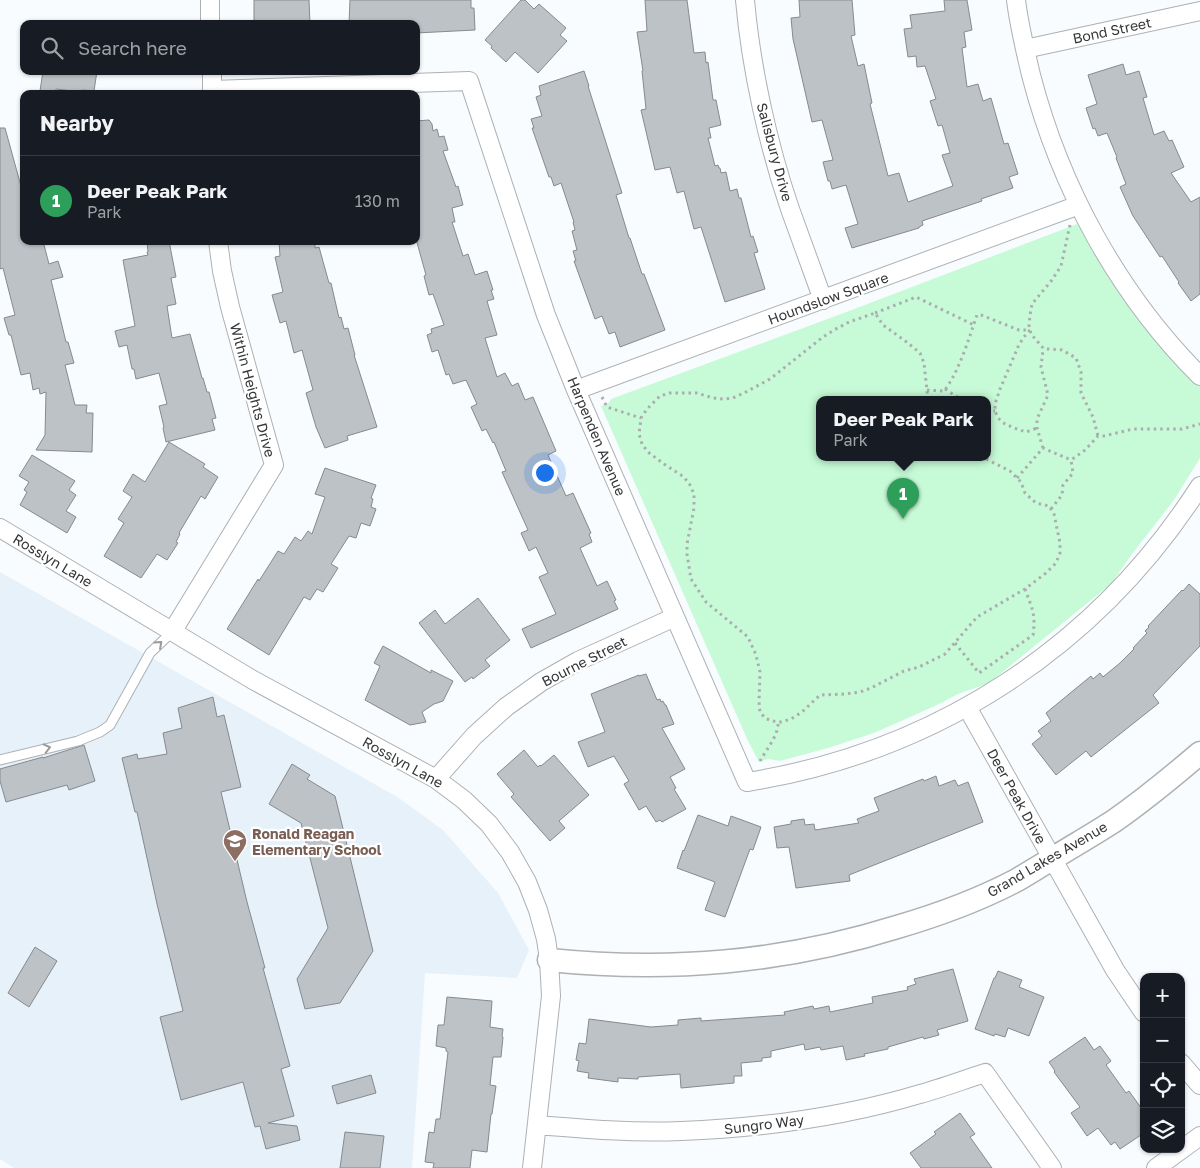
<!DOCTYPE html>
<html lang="en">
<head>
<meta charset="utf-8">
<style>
  :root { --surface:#171b24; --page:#20242c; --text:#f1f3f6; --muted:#9ea1a6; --line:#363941; --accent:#db2777 }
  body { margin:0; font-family:"Golos Text",sans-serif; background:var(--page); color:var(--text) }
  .controls { position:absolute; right:15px; bottom:15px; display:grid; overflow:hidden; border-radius:10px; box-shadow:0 1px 4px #0004 }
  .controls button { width:45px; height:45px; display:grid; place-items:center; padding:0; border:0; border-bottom:1px solid var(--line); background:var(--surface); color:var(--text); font:25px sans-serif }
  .you { position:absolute; left:544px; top:472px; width:18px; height:18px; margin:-12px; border:4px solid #fff; border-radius:50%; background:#1a73e8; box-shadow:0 0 0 8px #1a73e833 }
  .badge { display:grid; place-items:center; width:32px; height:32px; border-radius:50%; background:var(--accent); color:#fff; font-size:16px; font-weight:700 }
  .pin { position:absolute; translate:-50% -41px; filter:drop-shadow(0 1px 2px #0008) }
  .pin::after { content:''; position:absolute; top:26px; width:18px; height:15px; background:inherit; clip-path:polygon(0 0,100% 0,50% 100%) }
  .popup { position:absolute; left:816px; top:396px; width:175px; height:65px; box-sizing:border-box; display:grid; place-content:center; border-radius:10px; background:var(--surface); filter:drop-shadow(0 1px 4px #0005); font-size:16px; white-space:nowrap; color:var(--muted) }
  .popup b { font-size:19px; color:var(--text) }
  .popup::after { content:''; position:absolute; left:50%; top:100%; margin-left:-10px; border:10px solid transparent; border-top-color:var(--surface) }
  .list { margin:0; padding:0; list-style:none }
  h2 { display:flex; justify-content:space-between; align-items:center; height:65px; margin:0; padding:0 20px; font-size:21px }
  h2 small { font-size:16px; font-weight:400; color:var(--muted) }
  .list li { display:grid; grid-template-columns:32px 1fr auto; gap:15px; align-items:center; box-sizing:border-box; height:90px; padding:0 20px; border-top:1px solid var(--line) }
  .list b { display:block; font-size:19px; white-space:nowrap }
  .list p { margin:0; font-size:16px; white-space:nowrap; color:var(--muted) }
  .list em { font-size:16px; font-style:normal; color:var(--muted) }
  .icon { flex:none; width:28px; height:28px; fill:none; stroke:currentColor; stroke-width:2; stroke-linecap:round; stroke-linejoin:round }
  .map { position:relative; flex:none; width:1200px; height:1168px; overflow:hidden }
  .search { position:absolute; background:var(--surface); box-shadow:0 1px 4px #0004; left:20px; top:20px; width:400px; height:55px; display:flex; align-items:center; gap:12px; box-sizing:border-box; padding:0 18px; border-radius:10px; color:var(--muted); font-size:19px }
  .panel { position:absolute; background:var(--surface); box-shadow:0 1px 4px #0004; left:20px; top:90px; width:400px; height:155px; border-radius:10px }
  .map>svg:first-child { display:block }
</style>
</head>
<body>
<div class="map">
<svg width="1200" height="1168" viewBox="0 0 1200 1168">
  <rect width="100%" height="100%" fill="#f9fcfe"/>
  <path fill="#e6f1fa" d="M 0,572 L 399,798 L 443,830 L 498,893 L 529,950 L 517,978 L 425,973 L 412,1168 L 14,1168 L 0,1159 Z"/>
  <path fill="#c7fbd8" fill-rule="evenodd" d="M 1077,224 L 1200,386 L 1200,458 L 1174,500 L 1132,554 L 1111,584 L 989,683 L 958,694 L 935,706 L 874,733 L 828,748 L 780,761 L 768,759 L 759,762 L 748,741 L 601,406 L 609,403 L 611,399 L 849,311 ZM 819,400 L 987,400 L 987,458 L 819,458 Z"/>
  <path fill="#bdc2c6" stroke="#868a8e" d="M 254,0 L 309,0 L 310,24 L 254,24 Z
    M 350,0 L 471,0 L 471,8 L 474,8 L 475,30 L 416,33 L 416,24 L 349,24 Z
    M 521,0 L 525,0 L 534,9 L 539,4 L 566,28 L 560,35 L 567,41 L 538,73 L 515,52 L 506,62 L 491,48 L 492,46 L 485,40 Z
    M 645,0 L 687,0 L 694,53 L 705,52 L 706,63 L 708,62 L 713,100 L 716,100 L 721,125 L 709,128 L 711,138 L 708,138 L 715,166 L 718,165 L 719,168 L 720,168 L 721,173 L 726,172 L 730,191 L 737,189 L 739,198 L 741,198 L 751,237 L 753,236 L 758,252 L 754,253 L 765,289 L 725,302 L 701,227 L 694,229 L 684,191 L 677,193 L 670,167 L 655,170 L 641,110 L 646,109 L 642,71 L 643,71 L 637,32 L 647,31 Z
    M 799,0 L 852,0 L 855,35 L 851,36 L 858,66 L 864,64 L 872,103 L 870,104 L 888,176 L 899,173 L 908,202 L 953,186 L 942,155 L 950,153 L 942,125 L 938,126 L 930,101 L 936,99 L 925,66 L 917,67 L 916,56 L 908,57 L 904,29 L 912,28 L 910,15 L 945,11 L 944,0 L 967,0 L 972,30 L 964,32 L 966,47 L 962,48 L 967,87 L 978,84 L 983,101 L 991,98 L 1004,144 L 1008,143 L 1018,174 L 1009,177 L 1013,188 L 981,199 L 982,201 L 922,221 L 923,225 L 919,227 L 919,228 L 852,248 L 845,228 L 858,224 L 846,185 L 832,189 L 830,181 L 828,181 L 823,162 L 833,160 L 822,120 L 812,122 L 793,39 L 791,18 L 800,17 Z
    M 1123,64 L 1126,75 L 1139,71 L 1147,97 L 1143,98 L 1154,135 L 1164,131 L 1169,141 L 1172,140 L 1184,167 L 1171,173 L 1191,202 L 1200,197 L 1200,294 L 1191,301 L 1178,283 L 1179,282 L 1162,256 L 1160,257 L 1133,216 L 1120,187 L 1126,184 L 1116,158 L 1117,157 L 1107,133 L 1098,136 L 1095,128 L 1093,129 L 1086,108 L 1097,104 L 1088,75 Z
    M 43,71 L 97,71 L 94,91 L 82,90 L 82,92 L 56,89 L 55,93 L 40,91 Z
    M 584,71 L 589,86 L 588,86 L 622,193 L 616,195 L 629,238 L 630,238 L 642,274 L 644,274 L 665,330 L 620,347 L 615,332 L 609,334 L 602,316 L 595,319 L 574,261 L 576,261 L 573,251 L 577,250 L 572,231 L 575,230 L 573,222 L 574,222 L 561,183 L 554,186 L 551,177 L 549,177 L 532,128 L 534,128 L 531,119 L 542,116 L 536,97 L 541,95 L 539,86 Z
    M 429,120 L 432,124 L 433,131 L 437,129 L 439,137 L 444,136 L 448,150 L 443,151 L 456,187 L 458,186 L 463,205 L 452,208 L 455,222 L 452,222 L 463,256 L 468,254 L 475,275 L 487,271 L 493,290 L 491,290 L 494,299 L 487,301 L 497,335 L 485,338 L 497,377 L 505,373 L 512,386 L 518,383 L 525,400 L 533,397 L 556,451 L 548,455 L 566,496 L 573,493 L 591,533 L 589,534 L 592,542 L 580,548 L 597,586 L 607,581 L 616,600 L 614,601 L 618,609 L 531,648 L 522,629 L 556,614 L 539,577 L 548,573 L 536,547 L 529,551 L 521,533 L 528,530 L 502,472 L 506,471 L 494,442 L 493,443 L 486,429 L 482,431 L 471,407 L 477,404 L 466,380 L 453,384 L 449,374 L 446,375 L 438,350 L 432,352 L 427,335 L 432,333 L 431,329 L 444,325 L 433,294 L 429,295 L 424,276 L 426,275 L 416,239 L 416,121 Z
    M 0,128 L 5,128 L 24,197 L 24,241 L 43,241 L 49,264 L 58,261 L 63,277 L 51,280 L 66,342 L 68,342 L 74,363 L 65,365 L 75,405 L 87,405 L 86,413 L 93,413 L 92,452 L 36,450 L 45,435 L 46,392 L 40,394 L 39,388 L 33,390 L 30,373 L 21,375 L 11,335 L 9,335 L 4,318 L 15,315 L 3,268 L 0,269 Z
    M 147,241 L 169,241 L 176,277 L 171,278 L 176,304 L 167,306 L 172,338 L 190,334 L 202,378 L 203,378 L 207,392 L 209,392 L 216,418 L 212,419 L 215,430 L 166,442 L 163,428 L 164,427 L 159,406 L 167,404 L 159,373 L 136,379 L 134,369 L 132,369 L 127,345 L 119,347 L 115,331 L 135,326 L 123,260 L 148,255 L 147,252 L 148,252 Z
    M 279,241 L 315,241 L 315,248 L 319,247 L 329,283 L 331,283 L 339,318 L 341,317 L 344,329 L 348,328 L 355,355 L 354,355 L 377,427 L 347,436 L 348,440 L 325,448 L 316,427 L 306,393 L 313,390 L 302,350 L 294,353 L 286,321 L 280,323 L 272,295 L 283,292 L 275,257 L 280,256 Z
    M 169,442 L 205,464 L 203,467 L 218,477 L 205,499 L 201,496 L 179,533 L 180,534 L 176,542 L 178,543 L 167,560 L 157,554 L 141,578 L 104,556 L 124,523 L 118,519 L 132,497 L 123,491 L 133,474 L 145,482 Z
    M 32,455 L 75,481 L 69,490 L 76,495 L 66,511 L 76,517 L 67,533 L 20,505 L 27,492 L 24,490 L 29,482 L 19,476 Z
    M 325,468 L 376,485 L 371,498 L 373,499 L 371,507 L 376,509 L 370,526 L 361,523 L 356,538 L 349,536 L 331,564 L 338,568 L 323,592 L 317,589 L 310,600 L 304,597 L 269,655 L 227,629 L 258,579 L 259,581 L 278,551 L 284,554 L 295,537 L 301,541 L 308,531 L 312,534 L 325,497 L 315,494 Z
    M 1189,584 L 1200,594 L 1200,646 L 1153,695 L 1159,703 L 1091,757 L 1086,751 L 1056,775 L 1032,744 L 1042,736 L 1038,731 L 1051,721 L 1046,713 L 1091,676 L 1093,679 L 1100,673 L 1103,677 L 1120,663 L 1134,649 L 1133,648 L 1147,633 L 1145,631 L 1149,627 L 1148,626 L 1182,590 L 1183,591 Z
    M 478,598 L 510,640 L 485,660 L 490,666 L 473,679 L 472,677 L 465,682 L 419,623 L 435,610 L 445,624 Z
    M 383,646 L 431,673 L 431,670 L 453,681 L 443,701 L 434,704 L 422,712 L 426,722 L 410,725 L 365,700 L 380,666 L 374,663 Z
    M 646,674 L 657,700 L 660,699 L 661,702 L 663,701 L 665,705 L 666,705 L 674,724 L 662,728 L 685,769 L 670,777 L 676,788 L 674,789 L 686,809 L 662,822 L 660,820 L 656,822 L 646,806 L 639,810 L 624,784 L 629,781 L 614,756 L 588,767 L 578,742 L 605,732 L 591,694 L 639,675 L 639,676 Z
    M 213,697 L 217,717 L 224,715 L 241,787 L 221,792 L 247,902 L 265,968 L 263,968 L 290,1066 L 281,1069 L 294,1116 L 268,1123 L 297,1126 L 300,1140 L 266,1149 L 260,1126 L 255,1127 L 243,1082 L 181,1100 L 160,1017 L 183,1011 L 157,904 L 137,812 L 135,812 L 122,758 L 137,754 L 138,759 L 167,754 L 163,733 L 182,728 L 178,708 Z
    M 84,745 L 95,781 L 69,790 L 67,785 L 6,802 L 0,781 L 0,769 L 43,757 L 43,758 Z
    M 524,750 L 538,767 L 540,765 L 541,766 L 554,755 L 589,795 L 559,821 L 565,828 L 550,841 L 511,797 L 514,794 L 497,774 Z
    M 292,764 L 310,775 L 307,779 L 335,796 L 373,951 L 340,1003 L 305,1009 L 297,979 L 328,928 L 301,823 L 269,804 Z
    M 936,776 L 939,786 L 955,780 L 958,786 L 968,782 L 983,822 L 849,875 L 850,881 L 796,888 L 789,847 L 777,848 L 774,827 L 791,824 L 791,821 L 804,819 L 805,825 L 814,824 L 815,830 L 859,823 L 857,819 L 879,811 L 874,798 L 923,779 L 924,781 Z
    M 698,815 L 728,826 L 731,816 L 761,827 L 753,850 L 750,849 L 725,917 L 705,910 L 715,882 L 677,868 L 683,850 L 684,851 Z
    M 35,947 L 57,961 L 29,1007 L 8,993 Z
    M 953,969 L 968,1021 L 937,1030 L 939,1035 L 924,1039 L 923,1037 L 888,1047 L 888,1049 L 864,1054 L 865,1056 L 846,1060 L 843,1046 L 821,1050 L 820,1047 L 805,1050 L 804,1044 L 771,1051 L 771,1057 L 762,1058 L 762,1061 L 741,1063 L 742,1076 L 734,1076 L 734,1083 L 681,1088 L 680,1074 L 638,1077 L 638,1079 L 618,1078 L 618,1082 L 588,1078 L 589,1073 L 577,1071 L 579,1061 L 576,1060 L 579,1043 L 586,1044 L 589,1019 L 651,1027 L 678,1025 L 678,1020 L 701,1018 L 701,1021 L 785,1015 L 784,1012 L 813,1006 L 814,1009 L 829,1006 L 830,1012 L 873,1003 L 872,997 L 908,990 L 907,987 L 916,984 L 914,979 Z
    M 998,971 L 1022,980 L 1019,987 L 1044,997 L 1029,1036 L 1008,1028 L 1005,1037 L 995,1034 L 994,1036 L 975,1029 L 994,978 L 995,978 Z
    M 447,997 L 492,1001 L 490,1027 L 503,1029 L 502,1036 L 503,1037 L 501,1057 L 493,1057 L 490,1085 L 496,1086 L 492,1114 L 491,1114 L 487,1152 L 472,1150 L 470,1168 L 433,1168 L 434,1163 L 425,1162 L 429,1132 L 434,1133 L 436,1119 L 440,1119 L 448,1052 L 446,1051 L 446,1048 L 436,1046 L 438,1025 L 444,1025 Z
    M 1085,1037 L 1094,1050 L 1100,1046 L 1111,1061 L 1106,1065 L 1126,1093 L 1129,1091 L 1144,1112 L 1144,1133 L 1120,1149 L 1115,1142 L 1111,1145 L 1098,1128 L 1087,1136 L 1071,1113 L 1080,1107 L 1054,1072 L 1055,1071 L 1049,1062 Z
    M 371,1075 L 376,1093 L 337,1104 L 332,1086 Z
    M 960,1113 L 975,1134 L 970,1137 L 992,1168 L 921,1168 L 910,1153 L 936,1134 L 934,1132 Z
    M 345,1132 L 384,1136 L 380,1168 L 340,1168 Z"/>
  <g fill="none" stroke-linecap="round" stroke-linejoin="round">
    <g stroke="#acb1b4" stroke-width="11">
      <path id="service" d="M 0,760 L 78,741 L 100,732 L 110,725 L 150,653 L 172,632"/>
    </g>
    <g stroke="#acb1b4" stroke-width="20">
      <path id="minor" d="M 210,0 L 210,24
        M 745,0 C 751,68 768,145 790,209 C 801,240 812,270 823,300
        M 1016,0 C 1019,25 1025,50 1031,75 C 1060,187 1118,294 1200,376
        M 1025,49 L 1200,11
        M 212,71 L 212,94
        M 212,90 L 469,81 L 546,315 L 576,390 L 747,782 C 936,752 1097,647 1200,486
        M 576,390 L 1079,205
        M 0,528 L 253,680 L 436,779 L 464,800 L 489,824 L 510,852 L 527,882 L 538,910 L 546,939 L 549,960 L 551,996 L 532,1168
        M 172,632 L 274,465 L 230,307 L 222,271 L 218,241
        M 967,707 L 1115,970 L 1144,1013
        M 436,779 L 474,736 L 506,707 L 541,682 L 578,661 L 675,617
        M 1181,1063 L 1200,1085
        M 537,1125 C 585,1129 633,1133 681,1131 C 761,1128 843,1117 920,1094 C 942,1088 963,1080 985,1073 L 1052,1168
        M 1156,1168 L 1200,1136"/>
    </g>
    <g stroke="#acb1b4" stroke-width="25">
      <path id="tertiary" d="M 549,960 C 669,972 782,963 897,927 C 938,915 979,900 1017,880 C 1029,873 1040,866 1052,859 C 1073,846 1094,834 1114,821 C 1144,800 1172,777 1200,753"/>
    </g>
    <path stroke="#abadaf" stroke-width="3" stroke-dasharray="2.5 4" stroke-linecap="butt" d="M 1070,225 L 1061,266 L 1052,280 L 1032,304 L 1030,315 L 1029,325 L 1031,334 L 1044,349 L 1049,349 L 1062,350 L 1076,358 L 1081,372 L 1081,393 L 1093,417 L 1098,436
      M 875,313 L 916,297 L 974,325
      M 1030,330 L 1023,338 L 1018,347 L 1000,389 L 995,404 L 995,411 L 998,418 L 1005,424 L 1014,428 L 1026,432 L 1037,428
      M 945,389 L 962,400
      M 927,390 L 944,391 C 959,372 969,338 977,315 L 981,315 L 1019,330 L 1030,330
      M 602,397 L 607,407 L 641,418
      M 928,400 L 924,363 L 920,353 L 908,343 L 883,325 L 875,313 L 849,322 L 834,330 L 823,337 L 770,379 L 744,393 L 733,398 L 723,399 L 713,398 L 697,393 L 670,393 L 660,396 L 647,409 L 641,418 L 639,434 L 642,444 L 648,452 L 664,464 L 684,477 L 690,485 L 694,494 L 694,508 L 687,544 L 687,554 L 691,579 L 706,602 L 748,637 L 756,655 L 760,672 L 759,702 L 760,712 L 765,718 L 772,721 L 781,722 L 791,719 L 802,712 L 820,695 L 845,694 L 860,692 L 871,688 L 904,671 L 919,667 L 945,654 L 977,617 L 1025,589 L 1046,573 L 1056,563 L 1060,553 L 1060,543 L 1054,514 L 1049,506 L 1036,503 L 1025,493 L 1021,482 L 1010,471 L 984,458
      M 987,410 L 995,411
      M 1043,448 L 1037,428 L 1037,419 L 1048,395 L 1041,367 L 1043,350
      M 1017,478 L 1043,448 L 1071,460
      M 1051,509 L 1062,495 L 1063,485 L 1073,473 L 1071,460 L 1085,450 L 1098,436 L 1104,436 L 1133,429 L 1182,429 L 1200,424
      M 955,643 L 979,673 L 1033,635 C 1036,615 1032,608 1025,589
      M 760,761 C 766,750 779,735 778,722"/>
    <use href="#service" stroke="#fff" stroke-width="9"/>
    <use href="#minor" stroke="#fff" stroke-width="18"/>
    <use href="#tertiary" stroke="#fff" stroke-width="22"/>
  </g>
  <defs><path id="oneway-chevron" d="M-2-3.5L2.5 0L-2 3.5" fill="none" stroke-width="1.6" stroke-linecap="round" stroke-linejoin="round" transform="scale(1.25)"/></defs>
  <g stroke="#9a9a9b">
    <use href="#oneway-chevron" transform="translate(159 644) rotate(-42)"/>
    <use href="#oneway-chevron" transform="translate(47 748) rotate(-14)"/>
  </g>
  <defs>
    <g id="school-pin" transform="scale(1.25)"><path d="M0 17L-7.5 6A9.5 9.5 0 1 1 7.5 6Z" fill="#8d6e63" stroke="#fff"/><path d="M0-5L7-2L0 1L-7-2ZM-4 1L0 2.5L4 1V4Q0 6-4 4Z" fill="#fff"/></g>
  </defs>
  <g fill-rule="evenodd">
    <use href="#school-pin" x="235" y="841"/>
  </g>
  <g text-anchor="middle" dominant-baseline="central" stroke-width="4.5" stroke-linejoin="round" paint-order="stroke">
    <g font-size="14" fill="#343637" stroke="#fff">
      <text transform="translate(1112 30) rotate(-12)">Bond Street</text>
      <text transform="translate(775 152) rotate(75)">Salisbury Drive</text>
      <text transform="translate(828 298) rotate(-20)">Houndslow Square</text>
      <text transform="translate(253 390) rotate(75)">Within Heights Drive</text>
      <text transform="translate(597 436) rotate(67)">Harpenden Avenue</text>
      <text transform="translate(53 560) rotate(31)">Rosslyn Lane</text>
      <text transform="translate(584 661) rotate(-27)">Bourne Street</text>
      <text transform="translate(403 762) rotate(29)">Rosslyn Lane</text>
      <text transform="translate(1017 796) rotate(61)">Deer Peak Drive</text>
      <text transform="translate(1047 859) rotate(-30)">Grand Lakes Avenue</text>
      <text transform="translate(764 1124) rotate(-7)">Sungro Way</text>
    </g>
    <g font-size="14" font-weight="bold" fill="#785e54" stroke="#fff" text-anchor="start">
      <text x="252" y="833">Ronald Reagan<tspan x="252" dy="16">Elementary School</tspan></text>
    </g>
  </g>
</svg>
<div class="controls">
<button>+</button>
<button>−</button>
<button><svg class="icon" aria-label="locate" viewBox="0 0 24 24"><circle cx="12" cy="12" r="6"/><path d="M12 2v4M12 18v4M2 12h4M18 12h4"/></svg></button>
<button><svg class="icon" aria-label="layers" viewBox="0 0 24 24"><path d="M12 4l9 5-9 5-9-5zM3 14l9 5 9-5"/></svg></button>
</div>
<div class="you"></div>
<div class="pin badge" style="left:903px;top:519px;background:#2e9e5b">1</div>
<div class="popup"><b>Deer Peak Park</b>Park</div>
<div class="search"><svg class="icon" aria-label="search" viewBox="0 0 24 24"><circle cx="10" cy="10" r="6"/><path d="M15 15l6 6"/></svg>Search here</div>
<section class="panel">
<h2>Nearby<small></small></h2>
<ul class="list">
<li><span class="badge" style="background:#2e9e5b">1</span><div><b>Deer Peak Park</b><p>Park</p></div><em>130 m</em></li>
</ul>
</section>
</div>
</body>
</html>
